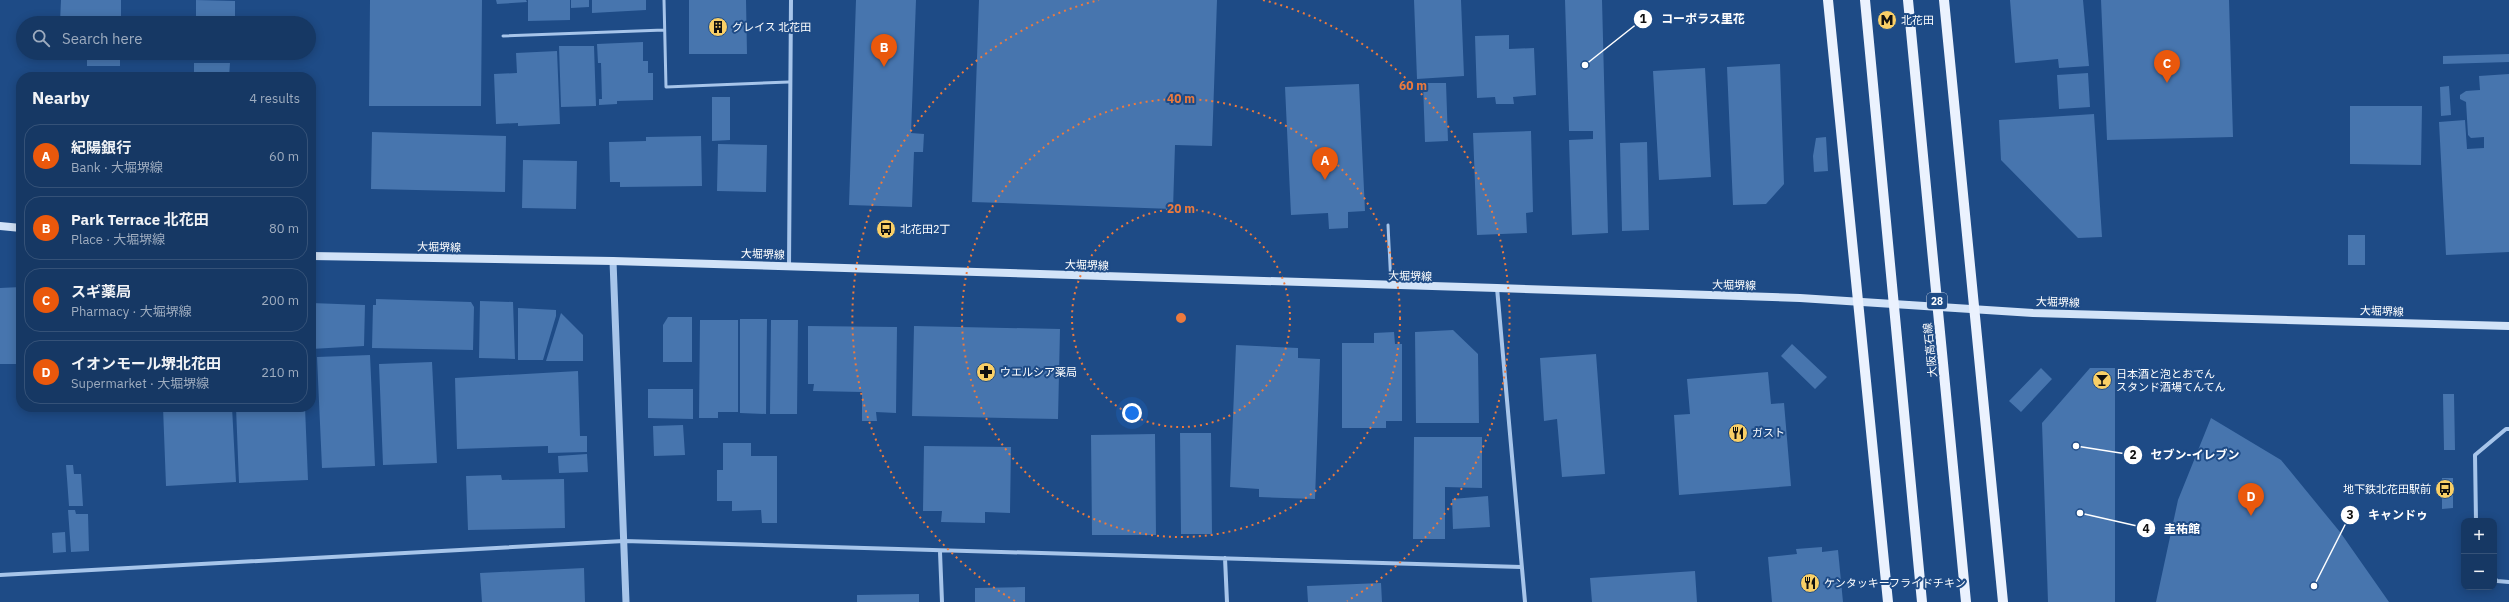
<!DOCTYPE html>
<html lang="en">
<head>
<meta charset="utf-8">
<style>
  :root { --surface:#163864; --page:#23436d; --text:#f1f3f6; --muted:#9eacbf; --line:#355278; --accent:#ea580c }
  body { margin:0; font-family:"IBM Plex Sans","Noto Sans JP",sans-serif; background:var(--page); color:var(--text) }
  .controls { position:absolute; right:12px; bottom:12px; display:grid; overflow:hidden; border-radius:8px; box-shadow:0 2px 10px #0003 }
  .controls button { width:36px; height:36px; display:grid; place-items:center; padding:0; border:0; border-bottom:1px solid var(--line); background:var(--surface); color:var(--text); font:20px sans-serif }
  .you { position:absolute; left:1132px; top:413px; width:14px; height:14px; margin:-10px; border:3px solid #fff; border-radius:50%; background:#1a73e8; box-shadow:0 0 0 6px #1a73e833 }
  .badge { display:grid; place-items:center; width:26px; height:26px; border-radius:50%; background:var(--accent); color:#fff; font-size:13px; font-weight:700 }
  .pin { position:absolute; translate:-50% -33px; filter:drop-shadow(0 1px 2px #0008) }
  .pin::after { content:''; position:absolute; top:21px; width:14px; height:12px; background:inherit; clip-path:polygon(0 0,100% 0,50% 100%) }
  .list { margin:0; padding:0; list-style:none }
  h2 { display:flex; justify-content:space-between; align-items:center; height:52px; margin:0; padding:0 16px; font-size:17px }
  h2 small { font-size:13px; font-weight:400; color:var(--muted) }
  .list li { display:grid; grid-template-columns:26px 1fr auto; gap:12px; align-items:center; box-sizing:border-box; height:64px; margin:0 8px 8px; padding:0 8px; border:1px solid var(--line); border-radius:16px }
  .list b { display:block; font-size:15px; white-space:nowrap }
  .list p { margin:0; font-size:13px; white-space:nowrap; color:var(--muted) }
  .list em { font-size:13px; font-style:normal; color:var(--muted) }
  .icon { flex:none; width:22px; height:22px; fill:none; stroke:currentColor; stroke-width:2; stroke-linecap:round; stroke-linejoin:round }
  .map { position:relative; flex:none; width:2509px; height:602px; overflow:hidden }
  .search { position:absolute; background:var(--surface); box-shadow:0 2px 10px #0003; left:16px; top:16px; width:300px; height:44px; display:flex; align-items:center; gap:10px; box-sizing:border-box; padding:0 14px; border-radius:22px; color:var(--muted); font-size:15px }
  .panel { position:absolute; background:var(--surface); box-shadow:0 2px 10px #0003; left:16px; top:72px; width:300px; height:340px; border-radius:16px }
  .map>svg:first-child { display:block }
</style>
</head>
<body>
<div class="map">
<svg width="2509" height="602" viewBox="0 0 2509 602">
  <rect width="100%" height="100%" fill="#1e4b86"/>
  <path fill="#4775ae" d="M 61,0 L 121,0 L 121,23 L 60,23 Z
    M 196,0 L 235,1 L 235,23 L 196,23 Z
    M 370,0 L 482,0 L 481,106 L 369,106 Z
    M 496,0 L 526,0 L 527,2 L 497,4 Z
    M 528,0 L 570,0 L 570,20 L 528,21 Z
    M 571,0 L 589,0 L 589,7 L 571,8 Z
    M 592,0 L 646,0 L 646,10 L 592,13 Z
    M 689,0 L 746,0 L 747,54 L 689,54 Z
    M 856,0 L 916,0 L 911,133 L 924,134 L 923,152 L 914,152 L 912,207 L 849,205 Z
    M 979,0 L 1217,0 L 1212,146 L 1175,145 L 1173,209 L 972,202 Z
    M 1414,0 L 1461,0 L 1464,76 L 1417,79 Z
    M 1565,0 L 1602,0 L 1608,233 L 1572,235 L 1569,140 L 1593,139 L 1593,131 L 1569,131 Z
    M 2010,0 L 2083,0 L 2089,66 L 2059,68 L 2058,59 L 2015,63 Z
    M 2101,0 L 2229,0 L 2233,137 L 2107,140 Z
    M 1509,35 L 1509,49 L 1534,48 L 1536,95 L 1513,97 L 1514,104 L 1496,104 L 1495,97 L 1477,98 L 1475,36 Z
    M 643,42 L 643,61 L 648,61 L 648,73 L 653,73 L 653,100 L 617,101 L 617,104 L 599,105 L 599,99 L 602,99 L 601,63 L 598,63 L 597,44 Z
    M 559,46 L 594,46 L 596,106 L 561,107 Z
    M 557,51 L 560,124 L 518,126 L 518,123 L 496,124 L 494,74 L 517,73 L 516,53 Z
    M 87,53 L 120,53 L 120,66 L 87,66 Z
    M 2509,54 L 2509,62 L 2443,64 L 2443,56 Z
    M 194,63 L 230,63 L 229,77 L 194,77 Z
    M 1780,64 L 1784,184 L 1766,204 L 1733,205 L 1727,67 Z
    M 1705,68 L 1711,177 L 1659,180 L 1653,71 Z
    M 2088,73 L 2090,107 L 2059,109 L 2057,75 Z
    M 2509,74 L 2509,252 L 2446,255 L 2439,122 L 2465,120 L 2467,149 L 2484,148 L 2484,137 L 2471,138 L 2468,135 L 2466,102 L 2460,99 L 2460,95 L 2466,91 L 2480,90 L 2479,76 Z
    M 1423,83 L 1446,83 L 1448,141 L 1425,142 Z
    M 1359,84 L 1365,211 L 1348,212 L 1348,228 L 1329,229 L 1328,213 L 1291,215 L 1285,87 Z
    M 2449,86 L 2451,115 L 2441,116 L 2440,87 Z
    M 712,97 L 730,97 L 730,140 L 712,141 Z
    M 2350,106 L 2422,106 L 2421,165 L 2350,164 Z
    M 2094,114 L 2102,237 L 2078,238 L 2001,160 L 1999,120 Z
    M 1531,131 L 1533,212 L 1526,213 L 1527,233 L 1477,235 L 1473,133 Z
    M 372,132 L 506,136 L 505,192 L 371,189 Z
    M 701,136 L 702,186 L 620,187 L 620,182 L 610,182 L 609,142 L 646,141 L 646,137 Z
    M 1826,137 L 1828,171 L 1814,172 L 1813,156 L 1816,138 Z
    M 1647,142 L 1649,230 L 1622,231 L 1620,143 Z
    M 718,144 L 767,145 L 766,192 L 717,191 Z
    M 523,160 L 577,161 L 576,209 L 522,208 Z
    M 2348,235 L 2365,235 L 2365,265 L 2348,265 Z
    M 21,287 L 21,364 L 0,364 L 0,288 Z
    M 376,299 L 471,302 L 474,307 L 473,350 L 372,348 L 373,305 L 376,305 Z
    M 480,301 L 513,302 L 515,359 L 479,358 Z
    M 311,303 L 365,305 L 364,346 L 311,349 Z
    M 518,308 L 556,310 L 556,316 L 543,360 L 518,360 Z
    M 561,313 L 583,335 L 583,361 L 546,361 Z
    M 668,317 L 692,317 L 692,362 L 663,362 L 663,325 Z
    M 740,319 L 767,319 L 766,414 L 740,413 Z
    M 700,320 L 738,320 L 738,412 L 718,412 L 718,418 L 699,418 Z
    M 771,320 L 798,320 L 797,414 L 770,414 Z
    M 808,326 L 897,327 L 896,413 L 876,412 L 877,421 L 862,421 L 862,392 L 813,391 L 814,384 L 808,384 Z
    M 914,326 L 1060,329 L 1058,419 L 912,416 Z
    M 1453,330 L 1478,354 L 1479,423 L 1416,423 L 1415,332 Z
    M 1394,332 L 1395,344 L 1402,344 L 1402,421 L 1386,421 L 1386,428 L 1342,428 L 1342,343 L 1374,343 L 1374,333 Z
    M 1792,344 L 1827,377 L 1815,389 L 1781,356 Z
    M 1236,345 L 1298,348 L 1298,358 L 1320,359 L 1315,499 L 1259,497 L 1259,489 L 1230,487 Z
    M 1596,354 L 1605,474 L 1562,477 L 1557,419 L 1544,421 L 1540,358 Z
    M 370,355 L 375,466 L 322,468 L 317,357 Z
    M 432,362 L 437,463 L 383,465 L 379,364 Z
    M 2041,368 L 2052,379 L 2021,412 L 2009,401 Z
    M 2090,368 L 2115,368 L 2115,602 L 2048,602 L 2042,423 Z
    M 2117,368 L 2130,369 L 2130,378 L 2117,378 Z
    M 578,371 L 580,436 L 587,436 L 587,452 L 548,453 L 548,446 L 457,449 L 455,378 Z
    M 1768,372 L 1771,404 L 1784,403 L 1791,486 L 1679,495 L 1674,415 L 1690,414 L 1687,379 Z
    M 648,389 L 693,389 L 693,419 L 648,418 Z
    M 2443,394 L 2454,394 L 2455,450 L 2444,450 Z
    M 163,407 L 232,407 L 236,482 L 166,486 Z
    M 236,407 L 305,407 L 308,480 L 239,483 Z
    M 2211,418 L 2281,460 L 2340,532 L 2389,602 L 2156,602 L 2178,500 Z
    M 683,425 L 685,455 L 654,456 L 653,426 Z
    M 1180,433 L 1211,433 L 1212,534 L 1181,534 Z
    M 1155,434 L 1156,535 L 1092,535 L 1091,435 Z
    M 1414,437 L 1482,437 L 1482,488 L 1445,487 L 1445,539 L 1413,539 Z
    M 723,443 L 751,443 L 751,456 L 777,456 L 777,523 L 762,523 L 761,510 L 732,511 L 732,501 L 717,501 L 717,470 L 723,470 Z
    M 924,446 L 1011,447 L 1010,513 L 985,512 L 985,523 L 941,522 L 942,511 L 923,511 Z
    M 587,454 L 588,472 L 559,473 L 558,456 Z
    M 66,465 L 73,465 L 74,474 L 81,474 L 83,506 L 69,506 Z
    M 501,475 L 502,480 L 564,479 L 565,528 L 468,530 L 466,476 Z
    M 2442,478 L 2453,478 L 2453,508 L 2442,509 Z
    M 1488,496 L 1490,527 L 1453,529 L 1452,499 Z
    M 68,510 L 75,510 L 76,514 L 88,514 L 89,551 L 71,552 Z
    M 65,532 L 66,552 L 53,553 L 52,533 Z
    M 1822,547 L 1822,552 L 1838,550 L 1843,602 L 1772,602 L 1768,557 L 1797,554 L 1796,549 Z
    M 584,568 L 585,602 L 482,602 L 480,573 Z
    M 1695,571 L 1697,602 L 1592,602 L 1590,578 Z
    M 1381,583 L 1382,602 L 1308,602 L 1307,586 Z
    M 1025,587 L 1025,602 L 975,602 L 975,588 Z
    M 919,594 L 919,602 L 857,602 L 857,595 Z"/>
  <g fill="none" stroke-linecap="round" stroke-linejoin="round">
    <path stroke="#a7c5ea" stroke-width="3" d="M 664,0 L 666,87 L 789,82
      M 503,36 L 664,30
      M 1388,225 L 1391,285"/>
    <path stroke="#a7c5ea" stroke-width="4" d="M 789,266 L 791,0
      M 1497,288 L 1525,602
      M 2476,521 L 2475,455 L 2506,429 L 2509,429
      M 940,552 L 942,602
      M 1225,558 L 1227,602
      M 0,575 L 624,541 L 1521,567
      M 2494,578 L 2497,581 L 2509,582"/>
    <path stroke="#a7c5ea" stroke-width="7" d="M 613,261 L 626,602"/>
    <path stroke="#d2e3f8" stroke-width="8" d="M 0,226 L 21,228
      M 311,256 L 613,261 L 1497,288 L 1800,298 L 2033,313 L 2509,326"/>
    <path stroke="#ebf2fe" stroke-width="10" d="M 1828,0 L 1888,602
      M 1865,0 L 1922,602
      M 1908,0 L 1966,602
      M 1944,0 L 2003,602"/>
  </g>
  <g fill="none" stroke="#ed7a3d" stroke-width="2" stroke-dasharray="2 4">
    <circle cx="1181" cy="318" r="109"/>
    <circle cx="1181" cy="318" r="219"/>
    <path d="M1015 601A328 328 0 0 1 1099 0M1263 0A328 328 0 0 1 1347 601"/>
  </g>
  <defs>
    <g id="metro-disc" transform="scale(1)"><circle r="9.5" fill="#f9cf66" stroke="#1e4b86"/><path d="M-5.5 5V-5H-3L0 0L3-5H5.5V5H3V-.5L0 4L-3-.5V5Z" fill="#111"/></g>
    <g id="building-disc" transform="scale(1)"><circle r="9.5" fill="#f9cf66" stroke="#1e4b86"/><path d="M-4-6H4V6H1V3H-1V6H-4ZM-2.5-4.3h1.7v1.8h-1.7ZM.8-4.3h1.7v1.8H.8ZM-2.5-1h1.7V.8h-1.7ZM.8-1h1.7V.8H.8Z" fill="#111"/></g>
    <g id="bus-disc" transform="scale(1)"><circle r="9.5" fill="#f9cf66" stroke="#1e4b86"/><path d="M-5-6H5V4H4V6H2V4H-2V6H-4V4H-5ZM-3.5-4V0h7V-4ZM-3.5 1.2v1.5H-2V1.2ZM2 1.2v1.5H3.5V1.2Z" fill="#111"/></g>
    <g id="pharmacy-disc" transform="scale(1)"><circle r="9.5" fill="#f9cf66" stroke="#1e4b86"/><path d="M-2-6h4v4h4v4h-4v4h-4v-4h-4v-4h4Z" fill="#111"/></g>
    <g id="bar-disc" transform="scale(1)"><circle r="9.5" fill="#f9cf66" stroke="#1e4b86"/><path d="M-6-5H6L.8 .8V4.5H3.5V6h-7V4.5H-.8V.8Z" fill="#111"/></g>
    <g id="restaurant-disc" transform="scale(1)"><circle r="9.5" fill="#f9cf66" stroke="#1e4b86"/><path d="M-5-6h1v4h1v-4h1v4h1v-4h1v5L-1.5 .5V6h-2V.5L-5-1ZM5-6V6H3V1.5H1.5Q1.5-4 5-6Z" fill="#111"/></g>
  </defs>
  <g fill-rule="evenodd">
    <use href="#metro-disc" x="1887" y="20"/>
    <use href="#building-disc" x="718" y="27"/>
    <use href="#bus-disc" x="886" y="229"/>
    <use href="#pharmacy-disc" x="986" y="372"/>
    <use href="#bar-disc" x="2102" y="380"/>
    <use href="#restaurant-disc" x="1738" y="433"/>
    <use href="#bus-disc" x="2445" y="489"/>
    <use href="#restaurant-disc" x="1810" y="583"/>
  </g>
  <g text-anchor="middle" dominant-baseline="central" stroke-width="4" stroke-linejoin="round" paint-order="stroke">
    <rect fill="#1e4b86" stroke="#bcc9db" stroke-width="1" x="1927" y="293" width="20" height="16" rx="3"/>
    <g font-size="10" font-weight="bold" fill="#fff">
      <text x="1937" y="301">28</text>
    </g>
    <g font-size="11" fill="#fff" stroke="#1e4b86" text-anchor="start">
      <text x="1901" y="20">北花田</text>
      <text x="732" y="27">グレイス 北花田</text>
      <text x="900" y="229">北花田2丁</text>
      <text x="1000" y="372">ウエルシア薬局</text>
      <text x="2116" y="374">日本酒と泡とおでん<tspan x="2116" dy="13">スタンド酒場てんてん</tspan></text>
      <text x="1752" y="433">ガスト</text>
      <text x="2431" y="489" text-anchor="end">地下鉄北花田駅前</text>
      <text x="1824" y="583">ケンタッキーフライドチキン</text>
    </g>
    <g font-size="11" fill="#fff" stroke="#1e4b86">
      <text transform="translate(439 247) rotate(1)">大堀堺線</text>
      <text transform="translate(763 254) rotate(2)">大堀堺線</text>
      <text transform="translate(1087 265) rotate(2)">大堀堺線</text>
      <text transform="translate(1410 276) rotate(1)">大堀堺線</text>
      <text transform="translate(1734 285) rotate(1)">大堀堺線</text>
      <text transform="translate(2058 302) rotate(2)">大堀堺線</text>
      <text transform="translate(2382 311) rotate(2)">大堀堺線</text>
      <text transform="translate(1930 350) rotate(-96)">大阪高石線</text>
    </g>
  </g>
  <circle cx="1181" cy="318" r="6" fill="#ed7a3d" stroke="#1e4b86" stroke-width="2"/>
  <g font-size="12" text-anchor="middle" font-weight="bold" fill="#ed7a3d" stroke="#1e4b86" stroke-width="4" stroke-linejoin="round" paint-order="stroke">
    <text x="1413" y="90">60 m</text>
    <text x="1181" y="103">40 m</text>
    <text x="1181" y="213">20 m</text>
  </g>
  <path fill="none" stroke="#fff" stroke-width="1.5" d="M1585 65L1643 19M2076 446L2133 455M2314 586L2350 515M2080 513L2146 528"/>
  <g fill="#fff" stroke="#1e4b86" stroke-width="1.5">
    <circle cx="1585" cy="65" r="4"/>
    <circle cx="2076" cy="446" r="4"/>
    <circle cx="2314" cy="586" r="4"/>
    <circle cx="2080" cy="513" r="4"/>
    <circle cx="1643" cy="19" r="10"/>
    <circle cx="2133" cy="455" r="10"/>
    <circle cx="2350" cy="515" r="10"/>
    <circle cx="2146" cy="528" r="10"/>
  </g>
  <g font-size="12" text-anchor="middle" font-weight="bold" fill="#111">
    <text x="1643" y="23">1</text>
    <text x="2133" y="459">2</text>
    <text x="2350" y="519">3</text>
    <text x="2146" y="533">4</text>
  </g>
  <g font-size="12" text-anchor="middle" font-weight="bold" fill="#fff" stroke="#1e4b86" stroke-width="4" stroke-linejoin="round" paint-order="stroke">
    <text x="1703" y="23">コーポラス里花</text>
    <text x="2195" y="459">セブン-イレブン</text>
    <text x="2398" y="519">キャンドゥ</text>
    <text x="2182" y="533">圭祐館</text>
  </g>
</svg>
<div class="controls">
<button>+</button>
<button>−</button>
</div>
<div class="you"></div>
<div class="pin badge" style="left:1325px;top:180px">A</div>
<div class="pin badge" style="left:884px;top:67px">B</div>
<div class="pin badge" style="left:2167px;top:83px">C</div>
<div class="pin badge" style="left:2251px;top:516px">D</div>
<div class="search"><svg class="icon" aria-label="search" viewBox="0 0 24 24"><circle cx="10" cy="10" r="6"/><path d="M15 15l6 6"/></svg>Search here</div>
<section class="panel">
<h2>Nearby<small>4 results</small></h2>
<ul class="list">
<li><span class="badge">A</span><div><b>紀陽銀行</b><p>Bank · 大堀堺線</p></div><em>60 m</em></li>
<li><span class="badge">B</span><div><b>Park Terrace 北花田</b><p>Place · 大堀堺線</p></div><em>80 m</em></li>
<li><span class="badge">C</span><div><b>スギ薬局</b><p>Pharmacy · 大堀堺線</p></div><em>200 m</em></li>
<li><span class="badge">D</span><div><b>イオンモール堺北花田</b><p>Supermarket · 大堀堺線</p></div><em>210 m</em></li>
</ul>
</section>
</div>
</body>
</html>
